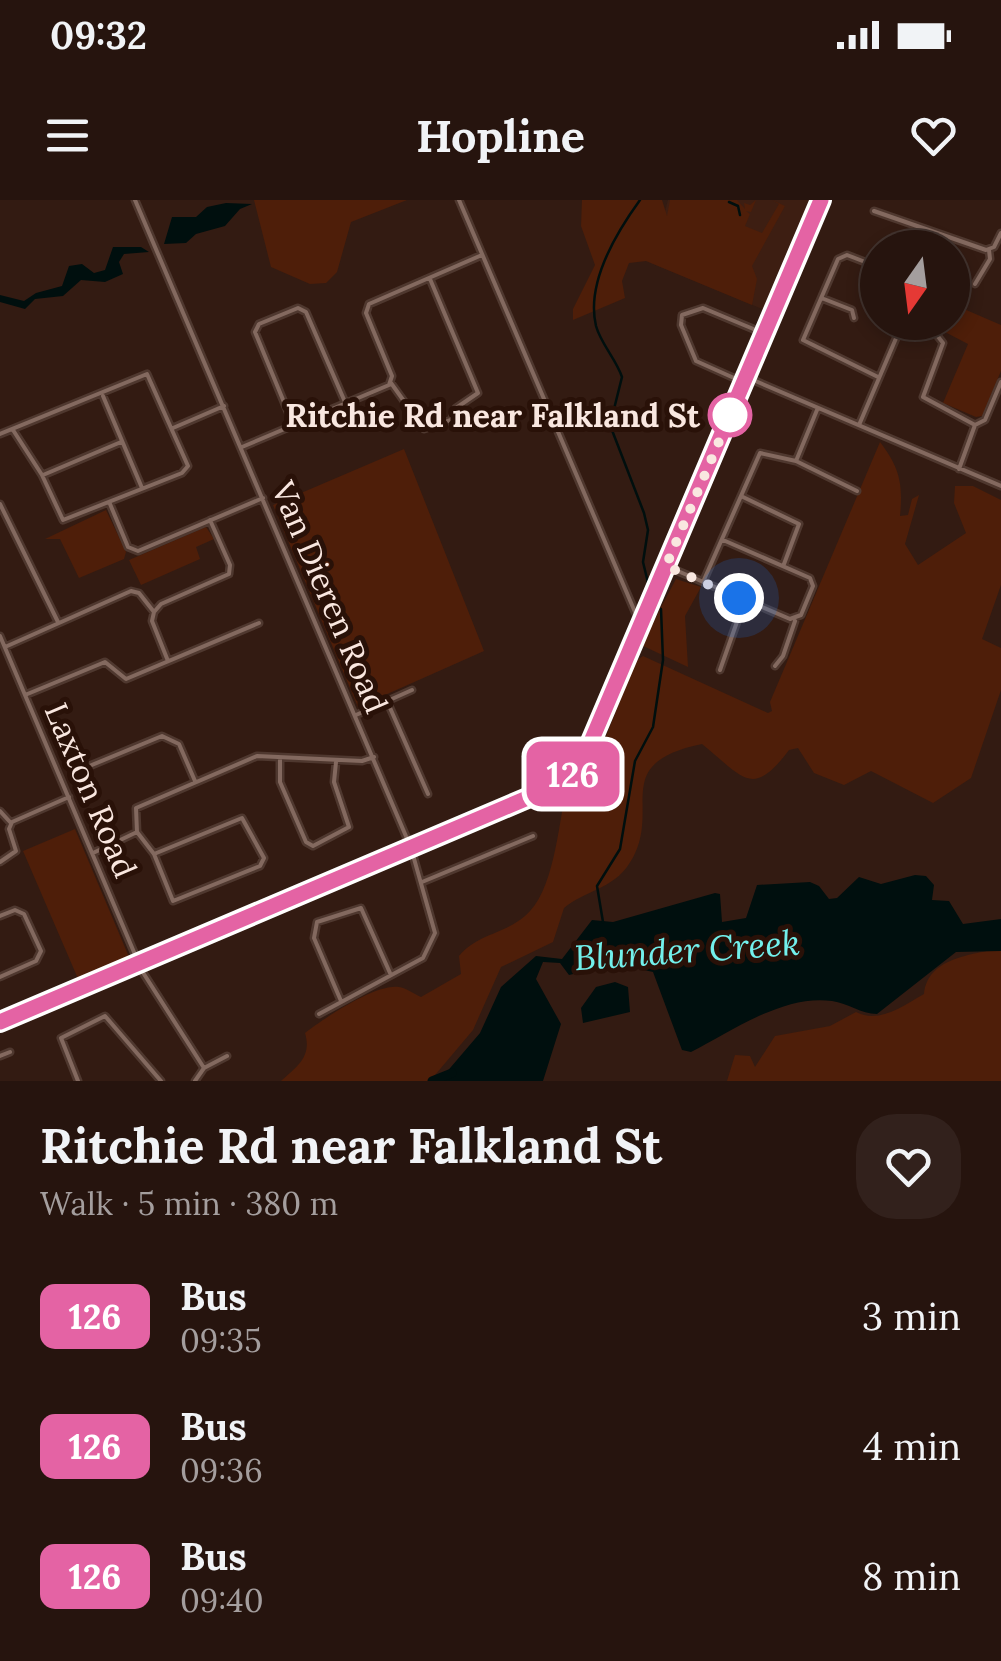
<!DOCTYPE html>
<meta charset="utf-8">
<style>
:root{--surface:#26140e;--page:#32211c;--text:#f1f3f6;--muted:#a49e9e;--line:#42332e}
body{margin:0;font-family:Lora,serif;background:var(--page);color:var(--text);height:100vh;display:flex;flex-direction:column;font-size:38px;white-space:nowrap}
*{box-sizing:border-box;margin:0}
p{font-size:32px;color:var(--muted)}
.icon{flex:none;width:55px;height:55px;fill:none;stroke:currentColor;stroke-width:2;stroke-linecap:round;stroke-linejoin:round}
.map{position:relative;height:881px;overflow:hidden}
.side{display:flex;flex-direction:column;background:var(--surface);flex:1}
.side>*{flex:none}
.badge{padding:0 20px;border-radius:15px;font-size:35px;line-height:65px}
.needle{width:65px;rotate:194deg}
.tools{position:absolute;left:860px;top:30px;display:grid;gap:20px}
.tools a{display:grid;place-items:center;width:110px;height:110px;border-radius:50%;background:var(--surface);box-shadow:0 5px 15px #0003,0 0 0 2px var(--line);font-size:50px}
.you{position:absolute;width:50px;height:50px;margin:-25px;border:8px solid #fff;border-radius:50%;background:#1a73e8;box-shadow:0 0 0 15px #1a73e833}
.map>.badge{position:absolute;translate:-50% -50%;box-shadow:0 0 0 5px #fff}
.round{display:grid;place-items:center;flex:none;width:105px;height:105px;border-radius:40px;background:var(--page)}
.summary{display:flex;align-items:center;justify-content:space-between;height:170px;padding:0 40px}
h1{font-size:48px;font-weight:800;line-height:75px}
ul{padding:0;list-style:none}
li{display:flex;align-items:center;gap:30px;height:130px;padding:0 40px}
li div{flex:1}
li b{display:block;font-size:38px}
li em{font-style:normal}
li .badge{min-width:110px;font-weight:700;text-align:center}
.status{display:flex;justify-content:space-between;align-items:center;height:70px;padding:0 50px;background:var(--surface);direction:ltr}
.status svg{height:28px;fill:currentColor}
header{display:flex;justify-content:space-between;align-items:center;height:130px;padding:0 40px;background:var(--surface);font-size:45px;font-weight:800}
.map>svg:first-child{display:block}
</style>
<div class="status"><b>09:32</b><svg viewBox="0 0 49 12"><path d="M0 12V9h3v3zM5 12V6h3v6zM10 12V3h3v9zM15 12V0h3v12zM26 1h20v11H26zM47 4h2v5h-2z"/></svg></div>
<header><svg class="icon" aria-label="menu" viewBox="0 0 24 24"><path d="M4 6h16M4 12h16M4 18h16"/></svg>Hopline<svg class="icon" aria-label="heart" viewBox="0 0 24 24"><path d="M12 20l-8-8c-3-5 5-10 8-4 3-6 11-1 8 4z"/></svg></header>
<div class="map">
<svg width="1001" height="881" viewBox="0 0 1001 881">
<rect width="100%" height="100%" fill="#331b12"/>
<!-- built -->
<path fill="#3d1e12" d="M668,0H814L767,111L651,63Z"/>
<!-- green -->
<path fill="#4e1e09" d="M254,0H407L351,22L337,72L326,83L310,84L271,67Z
M582,0H662L667,16L670,0H737L745,9L744,3L750,5L756,0L751,12L746,11L750,14L745,26L762,33L779,4L772,0L785,6L752,66L757,79L752,105L646,61L629,63L622,81L625,98L573,120V109L595,65L581,26Z
M957,106L1001,125V171L982,216L976,217L943,203L968,144L945,132Z
M880,242C900,268 903,284 900,316L908,315L912,299L919,295L905,344L918,365L966,333L954,303L955,286H973L1001,300V385L982,439L1001,448V490L971,578L933,603L871,571L844,585L814,573L798,548L789,550C752,599 744,578 702,544C606,564 665,610 629,664C613,689 584,691 564,708L553,742L501,767L473,830L430,881H281C298,866 312,856 305,833C323,819 376,783 399,787C406,788 414,794 421,797L461,774L459,756C477,734 504,734 525,716C554,692 558,627 566,591L589,579L636,461L643,456L768,513L772,511L770,502Z
M404,249L484,451L358,507L273,305Z
M106,310L126,352L124,359L79,378L60,339H45Z
M206,327L214,339L196,347L200,359L141,385L129,360Z
M676,379L701,387L685,416L688,467L641,445Z
M75,629L129,757L79,781L23,651Z
M1001,748V881H727L735,855L750,856L755,867L775,836L830,826L856,812C879,824 903,806 924,794C928,757 972,755 1001,748Z"/>
<!-- water -->
<path fill="#000f0e" d="M226,3L252,4L240,9L225,26L196,34L186,43L164,44L172,17H196L207,7Z
M113,47H141L149,52L124,54L119,62L123,74L105,82L81,80L63,96L35,99L25,109L0,102V95L24,101L36,93L62,86L69,66L82,64L94,73L105,70Z
M915,675L926,676L934,685L932,700L949,701L963,724L1001,719V751L956,752L877,814C861,814 848,803 832,801C784,794 732,831 691,852L682,850L653,772L617,764L569,775L560,763L543,762L536,779L561,824L543,881H439L480,833L501,787L536,756L562,759L592,720L613,722L715,693L720,694L722,722L746,718L757,685L810,682L819,686L829,699L837,698L859,677L881,684Z
M615,782L628,787L630,812L583,823L581,808L596,787Z"/>
<g fill="none" stroke-linecap="round" stroke-linejoin="round">
<!-- stream -->
<path stroke="#000f0e" stroke-width="2.5" d="M640,0C616,33 586,84 596,126C601,144 616,159 622,177L610,225L644,313L648,330L643,362L650,391
M729,2L738,6L740,15
M603,722L597,686L620,649L635,561L653,527L663,460L661,409"/>
<!-- river -->
<path stroke="#000f0e" stroke-width="9" d="M432,881L452,873"/>
<!-- minor casing -->
<g stroke="#4f382f" stroke-width="9">
<path id="minor" d="M135,0L411,648L435,733L423,758L319,814
M459,0L635,412L643,420
M874,11L986,50L994,47L1001,33
M935,48L939,35
M878,67L847,55L838,59L803,140L878,177
M975,84L990,59L989,50
M824,99L852,110L854,118
M908,122L936,134L943,143L923,197L975,225
M746,177L1001,286
M734,178L696,161L681,125L682,115L703,108L763,133
M391,183L424,229L451,220L456,208L478,193L430,79
M103,196L142,288
M293,224L255,132L259,124L298,108L306,112L345,202
M859,225L903,122
M173,228L224,206
M0,234L147,174L188,266L182,273L63,320L42,275L13,230
M242,247L389,185L392,176L366,113L369,104L482,55
M796,261L817,210
M959,269L975,225L985,220L1001,182
M43,275L121,242
M743,297L799,324L784,364
M0,304L58,422
M110,304L128,347L138,351L263,298
M666,366L790,419L801,415L813,386L810,378L723,340
M703,382L760,253L796,261L857,291
M154,412L161,404L229,374L230,365L210,320
M0,436L142,771L204,868
M5,447L131,391L139,393L154,412L152,421L168,461
M775,466L783,456L795,421
M720,470L744,402
M25,495L105,462L126,479L259,423
M387,501L428,594
M356,515L412,490
M280,560V582L306,642L313,646L349,627L334,582L336,562
M87,567L162,536L179,544L195,581
M0,611L10,622
M137,632L154,654L173,701L260,666L264,658L242,618L154,654
M93,653L137,632L136,608L257,556L362,561L374,557
M0,662L16,651L9,629L12,622L69,597
M422,682L533,636
M0,716L15,710L24,714L41,751L36,761L0,777
M341,801L314,738L317,722L361,708L390,773
M0,856L10,852
M78,881L61,838L105,816L161,881
M195,881L204,868L227,856"/>
</g>
<!-- tertiary casing -->
<g stroke="#4f382f" stroke-width="10">
<path id="tertiary" d="M0,823L551,588L573,574L821,0"/>
</g>
<!-- minor -->
<use href="#minor" stroke="#83695f" stroke-width="4"/>
<!-- tertiary -->
<use href="#tertiary" stroke="#83695f" stroke-width="5"/>
</g>
<g fill="none" stroke-linecap="round" stroke-linejoin="round">
<!-- line casing -->
<g stroke="#fff" stroke-width="22">
<path id="line" d="M0,822L551,588L573,574L587,551L821,0"/>
</g>
<!-- line -->
<use href="#line" stroke="#e463a4" stroke-width="15"/>
<!-- walk -->
<path stroke="#f9e7e0" stroke-width="10" stroke-dasharray="0 18" d="M730,215L735,204L666,366L739,398"/>
</g>
<!-- markers -->
<circle fill="#fff" stroke="#e463a4" stroke-width="5" cx="730" cy="215" r="20"/>
<g text-anchor="middle" dominant-baseline="central" stroke-width="10" stroke-linejoin="round" paint-order="stroke">
<!-- stop labels -->
<g font-size="32" font-weight="bold" fill="#f9e7e0" stroke="#291108" text-anchor="end">
<text x="700" y="215">Ritchie Rd near Falkland St</text>
</g>
<!-- street labels -->
<g font-size="32" fill="#f9e7e0" stroke="#291108">
<text transform="translate(330 397) rotate(67)">Van Dieren Road</text>
<text transform="translate(91 590) rotate(67)">Laxton Road</text>
</g>
<!-- water labels -->
<g font-size="35" font-style="italic" fill="#72f0ec" stroke="#291108">
<text transform="translate(687 750) rotate(-4)">Blunder Creek</text>
</g>
</g>
</svg>
<div class="tools">
<a><svg class="needle" viewBox="-14 -14 28 28"><path d="M0-13l5 13h-10z" fill="#e53935"/><path d="M0 13l5-13h-10z" fill="#a49e9e"/></svg></a>
</div>
<div class="you" style="left:739px;top:398px"></div>
<b class="badge" style="left:573px;top:574px;background:#e463a4;color:#fff">126</b>
</div>
<section class="side">
<div class="summary"><div><h1>Ritchie Rd near Falkland St</h1><p>Walk · 5 min · 380 m</p></div><a class="round"><svg class="icon" aria-label="heart" viewBox="0 0 24 24"><path d="M12 20l-8-8c-3-5 5-10 8-4 3-6 11-1 8 4z"/></svg></a></div>
<ul>
<li><span class="badge" style="background:#e463a4;color:#fff">126</span><div><b>Bus</b><p>09:35</p></div><em>3 min</em></li>
<li><span class="badge" style="background:#e463a4;color:#fff">126</span><div><b>Bus</b><p>09:36</p></div><em>4 min</em></li>
<li><span class="badge" style="background:#e463a4;color:#fff">126</span><div><b>Bus</b><p>09:40</p></div><em>8 min</em></li>
</ul>
</section>
